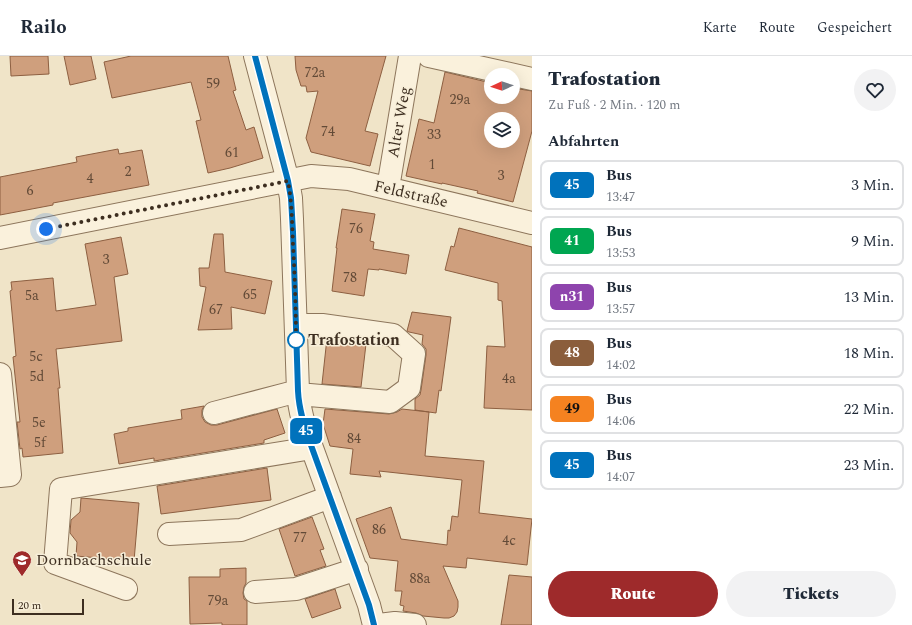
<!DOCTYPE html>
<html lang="de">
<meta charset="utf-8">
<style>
:root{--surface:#fff;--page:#f2f2f3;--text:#1f2937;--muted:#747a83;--line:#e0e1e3;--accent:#9e2a2b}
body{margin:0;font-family:Spectral,serif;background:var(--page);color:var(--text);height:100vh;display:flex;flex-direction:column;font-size:15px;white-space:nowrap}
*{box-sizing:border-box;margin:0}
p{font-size:13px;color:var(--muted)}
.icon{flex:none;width:22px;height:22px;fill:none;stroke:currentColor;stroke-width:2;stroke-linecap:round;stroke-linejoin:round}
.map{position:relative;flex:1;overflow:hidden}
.drawer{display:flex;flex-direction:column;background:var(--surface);width:380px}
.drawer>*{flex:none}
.badge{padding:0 8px;border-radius:6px;font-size:14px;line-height:26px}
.needle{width:26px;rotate:267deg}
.fabs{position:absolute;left:484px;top:12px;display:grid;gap:8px}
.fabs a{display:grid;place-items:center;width:36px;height:36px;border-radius:50%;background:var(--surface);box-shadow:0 4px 16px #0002;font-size:20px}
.scale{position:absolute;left:12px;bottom:10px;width:72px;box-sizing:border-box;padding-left:4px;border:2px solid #3d2e20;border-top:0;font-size:11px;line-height:14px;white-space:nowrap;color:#3d2e20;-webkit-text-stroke:3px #f7eed8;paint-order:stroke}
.you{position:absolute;width:20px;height:20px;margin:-10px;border:3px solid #fff;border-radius:50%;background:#1a73e8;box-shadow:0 0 0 6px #1a73e833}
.map>.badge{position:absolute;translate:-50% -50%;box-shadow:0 0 0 2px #fff}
h2{padding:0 16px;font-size:15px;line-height:36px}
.round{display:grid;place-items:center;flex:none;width:42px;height:42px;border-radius:21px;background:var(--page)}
.overview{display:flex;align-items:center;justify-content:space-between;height:68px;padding:0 16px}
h1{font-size:19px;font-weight:800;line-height:30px}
.cta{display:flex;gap:8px;margin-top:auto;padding:8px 16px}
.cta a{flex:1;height:46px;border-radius:24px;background:var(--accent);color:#fff;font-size:16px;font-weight:800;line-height:46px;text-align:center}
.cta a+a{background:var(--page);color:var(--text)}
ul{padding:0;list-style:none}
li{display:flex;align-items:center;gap:12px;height:50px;margin:0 8px 6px;padding:0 8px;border:2px solid var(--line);border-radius:8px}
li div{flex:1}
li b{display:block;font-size:15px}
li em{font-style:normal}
li .badge{min-width:44px;font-weight:700;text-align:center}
header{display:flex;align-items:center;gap:24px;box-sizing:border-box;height:56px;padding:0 20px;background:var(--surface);border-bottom:1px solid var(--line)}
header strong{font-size:19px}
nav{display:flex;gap:22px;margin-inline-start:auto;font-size:14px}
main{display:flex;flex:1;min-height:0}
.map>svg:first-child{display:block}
</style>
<header>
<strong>Railo</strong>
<nav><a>Karte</a><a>Route</a><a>Gespeichert</a></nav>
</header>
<main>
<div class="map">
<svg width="532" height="569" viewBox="0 0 532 569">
<rect width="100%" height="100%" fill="#f0e4c8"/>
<!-- building -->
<path fill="#cf9f7d" stroke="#8d5f41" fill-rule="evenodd" d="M10,0H48L49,18L11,20Z
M64,0H91L96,23L70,29Z
M131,0H228L236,34L233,35L246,74L254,71L263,102L230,112L208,117L196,65L201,64L191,26L112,42L104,6Z
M295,0H386L365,75L378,78L370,110L311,96L306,82L318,35L307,36L306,30H301L296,14Z
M445,16L491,27V41H513V32L532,35V75L513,146L477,137L478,135L442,127V128L406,120L419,63L434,67ZM491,63H513V85H491Z
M118,93L119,98L142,94L149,129L53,147V149L0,159V121L77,106L76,101Z
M342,153L375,158L370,185L374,186L373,193L409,199L406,218L379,213V214L368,213L364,240L332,235L337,192H336Z
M459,172L532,191V354L484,352L487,290L505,291L502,245L498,244V227L445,214L451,190L454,191Z
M214,178H223L225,216L272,225L265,258L231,251L232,273L198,274L206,231L200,230L199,212H209Z
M121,181L128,218L114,221L122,285L56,293L60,332H58L63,397L23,401L22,392L20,393L17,366H20L13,301L16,300L10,235L12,234L11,226L53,222L56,255L96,249L85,188Z
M412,256L451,261L441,335L439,334L436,357L415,354V343L420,339L421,334L426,299V293L422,288L423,279L409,276L407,275Z
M327,282L366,288L361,331L322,328Z
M204,350L202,354V361L205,366L211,369H217L277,353L285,377L264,384V387L154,405V402L119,408L114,378L128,375V372L182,363L181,354Z
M325,353L389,358L397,356L402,353L429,356L425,400L484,405L479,457L532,463L527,509L467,502L466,512L443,510L458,545V551L457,556L454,560L449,562H444L423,560L416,557L403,555L404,550L400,549L402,535H395L398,505L370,502L356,463L391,451L401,483L447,489L448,474L450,475L452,460L458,461L462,424L379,415L381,421L350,418L353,393L330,390L323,368Z
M267,412L271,444L161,458L157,430Z
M81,442L139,447L134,505L76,500L77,486L70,477L71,464L80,456Z
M312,461L324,493L320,494L326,510L295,520L279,473Z
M246,512V527L244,531L243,537L244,543L247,545V569H222V567L190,568L189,521H220V513Z
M509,519L532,521V569H501Z
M335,533L341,552L312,562L305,543Z"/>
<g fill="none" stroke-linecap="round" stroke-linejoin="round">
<!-- minor casing -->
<g stroke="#8d765c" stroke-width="24">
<path id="minor" d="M255,0L288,125L291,142L292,163L298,335C299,355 305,373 312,392L369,549L374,569
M429,0L532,23
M388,132L410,0
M0,182L311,120L349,123L532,167
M296,269H322L393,279L414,298L409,332L390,346L298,338
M0,318L10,419L0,420
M214,357L298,335
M169,478L241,474L330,441
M126,533L55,507L61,433L312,392
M255,536L296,533L357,513
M379,569L395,567L415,569"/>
</g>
<!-- minor -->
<use href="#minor" stroke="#faf1dc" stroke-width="22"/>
</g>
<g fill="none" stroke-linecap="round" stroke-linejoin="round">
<!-- line casing -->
<g stroke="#fff" stroke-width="9">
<path id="line" d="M255,0L288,125L291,142L293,176L298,335C299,355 305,373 312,392L369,549L374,569"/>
</g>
<!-- line -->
<use href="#line" stroke="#0072bc" stroke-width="6"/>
<!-- walk -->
<path stroke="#3d2e20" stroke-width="4" stroke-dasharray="0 7.2" d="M46,173L288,125C292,146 292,168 293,189C295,223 296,256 296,289V284"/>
</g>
<!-- icons -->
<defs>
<g id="school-pin" transform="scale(1)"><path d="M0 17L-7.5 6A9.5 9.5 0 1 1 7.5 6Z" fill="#9e2a2b" stroke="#f7eed8"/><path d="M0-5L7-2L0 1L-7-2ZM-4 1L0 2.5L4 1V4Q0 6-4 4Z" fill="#fff"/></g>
</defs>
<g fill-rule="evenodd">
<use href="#school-pin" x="22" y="504"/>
</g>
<!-- markers -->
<circle fill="#fff" stroke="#0072bc" stroke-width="2" cx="296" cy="284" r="8"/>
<g text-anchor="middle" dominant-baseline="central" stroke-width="3" stroke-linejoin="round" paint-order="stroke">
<!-- number labels -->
<g font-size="14" fill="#624a37">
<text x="315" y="16">72a</text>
<text x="213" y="27">59</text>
<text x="460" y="43">29a</text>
<text x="328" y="75">74</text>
<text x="434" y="78">33</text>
<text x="232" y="96">61</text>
<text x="432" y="108">1</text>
<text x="128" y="115">2</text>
<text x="501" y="119">3</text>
<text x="90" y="122">4</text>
<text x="30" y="134">6</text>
<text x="356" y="172">76</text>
<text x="106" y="203">3</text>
<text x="350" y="221">78</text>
<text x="250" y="238">65</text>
<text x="32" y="239">5a</text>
<text x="216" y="253">67</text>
<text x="36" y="300">5c</text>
<text x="37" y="320">5d</text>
<text x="509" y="322">4a</text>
<text x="39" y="366">5e</text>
<text x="354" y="382">84</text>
<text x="40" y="386">5f</text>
<text x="379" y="473">86</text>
<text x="300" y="481">77</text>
<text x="509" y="484">4c</text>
<text x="420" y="522">88a</text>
<text x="218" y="544">79a</text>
</g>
<!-- street labels -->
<g font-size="16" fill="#3d2e20" stroke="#f7eed8">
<text transform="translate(399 66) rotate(-80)">Alter Weg</text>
<text transform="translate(411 138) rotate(13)">Feldstraße</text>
</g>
<!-- stop labels -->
<g font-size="16" font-weight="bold" fill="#3d2e20" stroke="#f7eed8" text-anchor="start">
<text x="308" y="284">Trafostation</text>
</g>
<!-- poi labels -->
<g font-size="16" fill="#3d2e20" stroke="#f7eed8" text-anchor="start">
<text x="36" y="504">Dornbachschule</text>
</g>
</g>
</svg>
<div class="fabs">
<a><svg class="needle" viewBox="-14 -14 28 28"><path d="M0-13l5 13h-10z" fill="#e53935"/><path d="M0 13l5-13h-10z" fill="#747a83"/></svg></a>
<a><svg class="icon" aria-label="layers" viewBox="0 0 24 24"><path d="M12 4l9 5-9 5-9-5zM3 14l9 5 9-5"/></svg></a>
</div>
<div class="scale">20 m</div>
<div class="you" style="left:46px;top:173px"></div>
<b class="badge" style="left:306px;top:375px;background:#0072bc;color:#fff">45</b>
</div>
<section class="drawer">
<div class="overview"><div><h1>Trafostation</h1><p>Zu Fuß · 2 Min. · 120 m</p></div><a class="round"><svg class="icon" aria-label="heart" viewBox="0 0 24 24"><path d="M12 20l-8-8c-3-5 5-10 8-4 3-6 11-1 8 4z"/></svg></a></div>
<h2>Abfahrten</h2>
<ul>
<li><span class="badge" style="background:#0072bc;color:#fff">45</span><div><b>Bus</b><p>13:47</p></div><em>3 Min.</em></li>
<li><span class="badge" style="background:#00a651;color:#fff">41</span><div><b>Bus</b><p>13:53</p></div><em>9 Min.</em></li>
<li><span class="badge" style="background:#8e44ad;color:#fff">n31</span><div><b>Bus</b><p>13:57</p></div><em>13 Min.</em></li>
<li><span class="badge" style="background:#8b5e3c;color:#fff">48</span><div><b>Bus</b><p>14:02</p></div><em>18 Min.</em></li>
<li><span class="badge" style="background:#f58220;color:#111">49</span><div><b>Bus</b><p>14:06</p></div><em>22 Min.</em></li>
<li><span class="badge" style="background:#0072bc;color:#fff">45</span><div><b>Bus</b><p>14:07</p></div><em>23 Min.</em></li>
</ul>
<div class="cta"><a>Route</a><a>Tickets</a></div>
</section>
</main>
